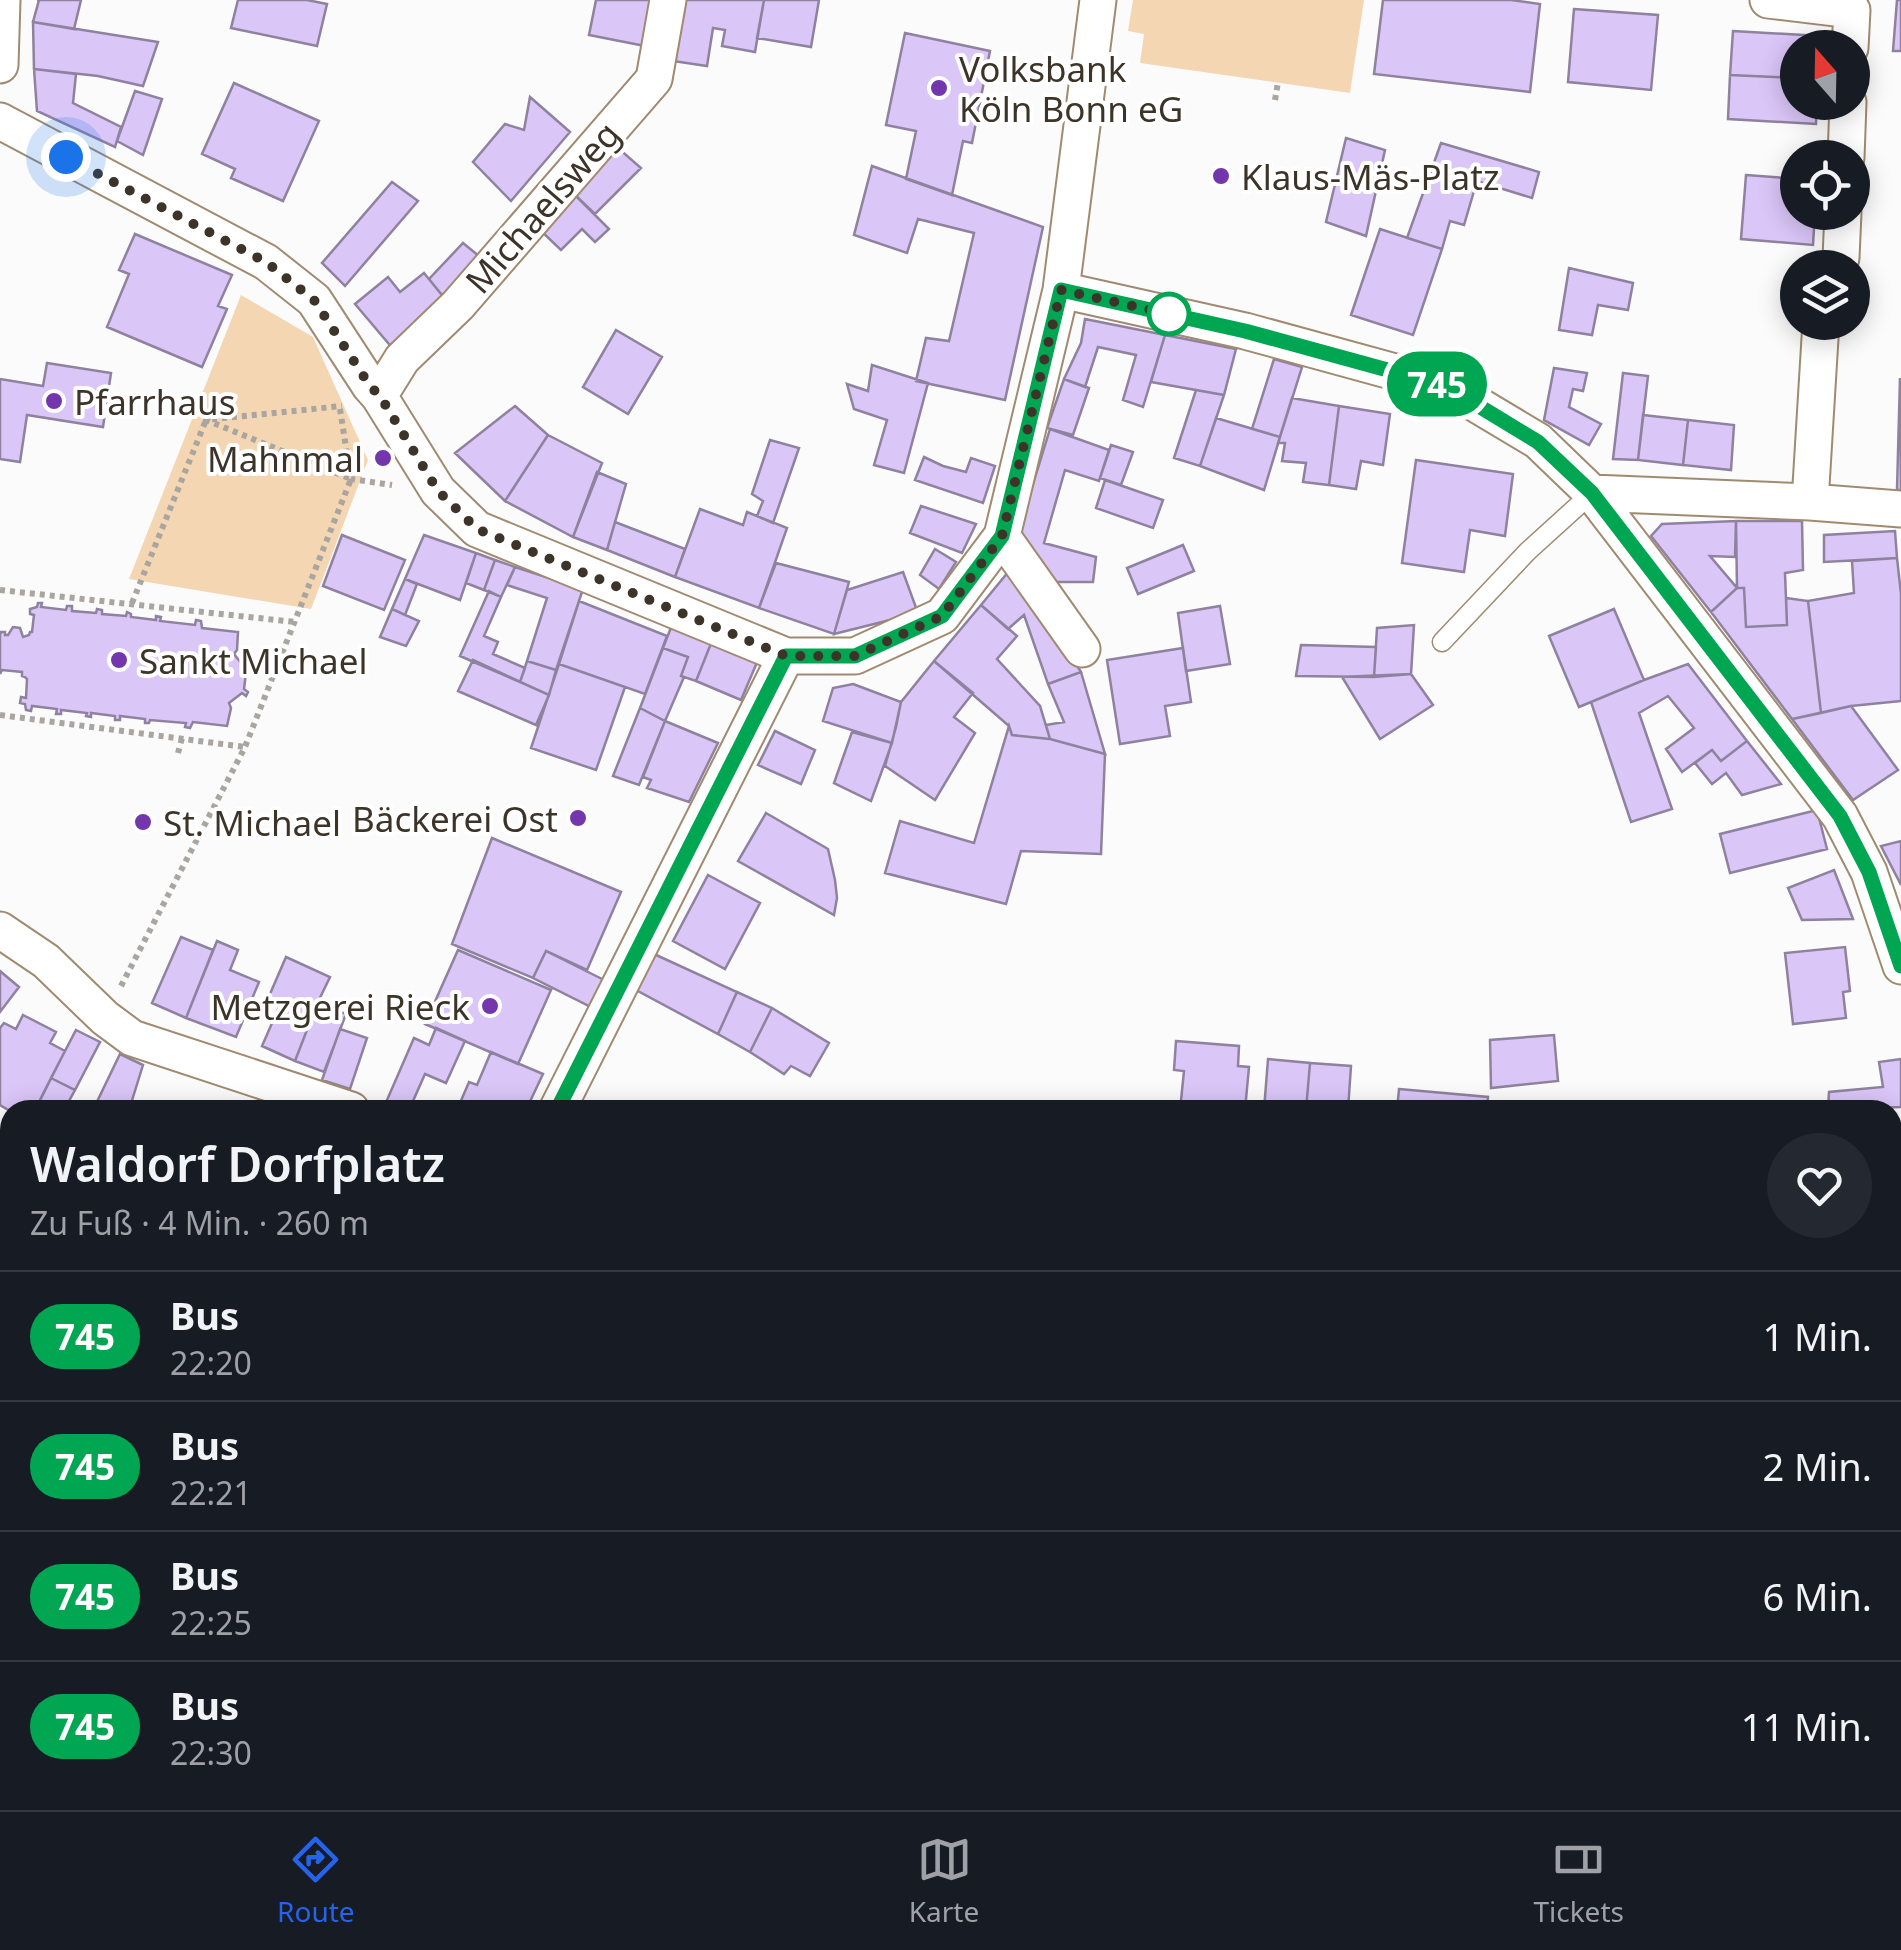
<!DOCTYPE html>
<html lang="de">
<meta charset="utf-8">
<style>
:root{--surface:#171b24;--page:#242831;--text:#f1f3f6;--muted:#9ea1a6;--line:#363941;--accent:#2563eb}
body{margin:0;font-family:"Noto Sans",sans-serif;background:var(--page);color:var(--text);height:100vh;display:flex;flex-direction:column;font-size:38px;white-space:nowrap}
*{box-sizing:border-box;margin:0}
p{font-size:32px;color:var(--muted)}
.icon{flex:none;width:55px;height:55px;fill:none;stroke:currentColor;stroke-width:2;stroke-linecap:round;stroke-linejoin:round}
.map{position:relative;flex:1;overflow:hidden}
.side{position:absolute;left:0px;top:1100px;width:1902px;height:710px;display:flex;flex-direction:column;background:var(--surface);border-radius:30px 30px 0 0;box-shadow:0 5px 25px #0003}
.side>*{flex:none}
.badge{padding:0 20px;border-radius:32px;font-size:35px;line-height:65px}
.needle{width:65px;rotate:340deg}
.controls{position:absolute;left:1780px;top:30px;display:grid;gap:20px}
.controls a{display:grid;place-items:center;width:90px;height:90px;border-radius:50%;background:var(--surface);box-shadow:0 5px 25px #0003;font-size:50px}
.you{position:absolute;width:50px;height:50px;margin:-25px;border:8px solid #fff;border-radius:50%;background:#1a73e8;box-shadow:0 0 0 15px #1a73e833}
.map>.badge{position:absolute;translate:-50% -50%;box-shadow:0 0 0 5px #fff}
.round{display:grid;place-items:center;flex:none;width:105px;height:105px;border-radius:52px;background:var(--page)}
.summary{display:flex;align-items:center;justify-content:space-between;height:170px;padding:0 30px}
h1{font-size:48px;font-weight:600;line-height:75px}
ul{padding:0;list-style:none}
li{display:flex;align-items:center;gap:30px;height:130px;padding:0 30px;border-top:2px solid var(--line)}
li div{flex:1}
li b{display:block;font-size:38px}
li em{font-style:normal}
li .badge{min-width:110px;font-weight:700;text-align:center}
.tab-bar{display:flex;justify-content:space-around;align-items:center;height:140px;border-top:2px solid var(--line);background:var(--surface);font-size:28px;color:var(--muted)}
.tab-bar a{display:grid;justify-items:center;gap:5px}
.tab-bar .on{color:var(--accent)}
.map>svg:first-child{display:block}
</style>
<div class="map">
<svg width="1901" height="1810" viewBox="0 0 1901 1810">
<rect width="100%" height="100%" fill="#fbfbfb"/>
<!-- green -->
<path fill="#f4d6b3" d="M1133,0H1364L1350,93L1140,63L1144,34L1128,31Z
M241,295L313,337L368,460L311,609L129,579Z
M0,1195L10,1199V1605L0,1635Z
M642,1800H821L816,1810H638Z"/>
<!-- building -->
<path fill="#dbc6f8" stroke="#8e829f" stroke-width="2.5" d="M37,0H81L74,29L33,22L39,0Z
M238,0H307L327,4L317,46L231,28Z
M596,0H656L645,46L589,35Z
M683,0H764L755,52L722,46L725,30L713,28L707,66L673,61Z
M764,0H819L811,47L757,38Z
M1383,0H1511L1540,4L1530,92L1374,74Z
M1897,0H1901V51H1893Z
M1574,9L1658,15L1651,90L1568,82Z
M33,22L158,42L143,86L98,76L34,69Z
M1733,31L1821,36L1820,48H1798V78L1730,75Z
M905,33L990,51L972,143L963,141L952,195L906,179L916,131L886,125Z
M34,69L76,74L73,103L121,127L115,147L37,111Z
M1730,75L1798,78V102H1817L1816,124L1728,119Z
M234,83L319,121L283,201L231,178L235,169L202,154Z
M135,91L162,99L143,155L117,141Z
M530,97L570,132L511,201L473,162L505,124L524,130Z
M1346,138L1385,150L1366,236L1326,222Z
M1441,143L1539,172L1532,198L1477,181L1464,225L1450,221L1442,249L1407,238Z
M618,148L641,168L595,214L574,194Z
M872,166L1043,227L1005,400L916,381L926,338L949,341L974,233L918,219L907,253L854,235Z
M1746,175L1798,179V212H1815L1813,245L1741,239Z
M392,182L418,201L345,286L322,263Z
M574,194L609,229L595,242L582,229L561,250L540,230Z
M1380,229L1442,249L1413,335L1351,315Z
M135,234L232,275L218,306L227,309L202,367L107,327L129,274L119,270Z
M463,243L485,261L450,305L429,279Z
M1569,268L1633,283L1628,310L1598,305L1592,335L1559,330Z
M424,273L450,305L394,350L355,304L388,277L400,292Z
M1085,319L1165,335L1143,407L1123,400L1136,355L1098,347L1085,387L1064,379L1081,343Z
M616,330L662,357L628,414L583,387Z
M1165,335L1236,349L1224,395L1151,382Z
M1274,359L1302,367L1280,437L1252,429Z
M47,363L111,373L103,427L27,415L20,462L0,459V379L43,386Z
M872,365L928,383L904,473L874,465L887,420L854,409L847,384L868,391Z
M1554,368L1587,373L1583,391L1573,389L1569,407L1601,424L1589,445L1544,420Z
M1623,373L1648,376L1638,460L1613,459Z
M1900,378L1901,490H1897Z
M1064,379L1089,388L1073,435L1047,428Z
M1196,390L1224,395L1200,466L1174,458Z
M1292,398L1339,406L1329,485L1303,482L1306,463L1282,461L1285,443H1278Z
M515,406L548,435L505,501L455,453Z
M1339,406L1390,414L1383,465L1361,461L1356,489L1329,485Z
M1643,415L1688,420L1683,465L1638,460Z
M1216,418L1280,437L1264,490L1200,466Z
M1688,420L1734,425L1731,470L1683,465Z
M1050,429L1109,450L1099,481L1065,470L1044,543L1096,557L1093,582H1049L1017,536Z
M548,435L602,463L573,537L505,501Z
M770,440L799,448L773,523L757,516L763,501L752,494Z
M1111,445L1133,452L1121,485L1100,478Z
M924,457L943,466L966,472L971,458L995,466L983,503L915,480Z
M1416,460L1513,474L1505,536L1470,530L1464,572L1402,563Z
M597,472L626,484L607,550L573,537Z
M1105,480L1163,500L1153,528L1096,508Z
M921,506L976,524L962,553L910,533Z
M700,509L743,525L747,512L787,528L759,608L675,577Z
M1736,521L1735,557L1710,556L1737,588L1711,612L1651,536L1662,524Z
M1736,521H1802L1803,570L1785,573L1787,625L1746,627L1744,588H1737Z
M615,522L685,549L675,577L607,550Z
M1895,531L1897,558L1824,562V535Z
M342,535L405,560L384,610L323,586Z
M424,535L476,553L460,600L405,579Z
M1183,545L1194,571L1138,594L1127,568Z
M935,549L956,562L939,589L920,575Z
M476,553L495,560L484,590L466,583Z
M1897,558L1901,594V701L1851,706L1821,713L1808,601L1854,593L1852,561Z
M495,560L515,567L501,597L484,590Z
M776,563L849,582L834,634L759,608Z
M1014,565L1081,672L1048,684L1024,615L1008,629L981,605Z
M515,567L583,589L556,670L527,661L547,598L507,585Z
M903,572L918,613L834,634L847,590Z
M405,579L417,584L405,615L392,609Z
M1737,588H1744L1746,627L1787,625L1786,598L1808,601L1821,713L1792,719L1711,612Z
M489,591L501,597L484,636L498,642L493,654L525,668L520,682L460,656Z
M579,601L667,636L645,694L559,664Z
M38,603H42L41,607L66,610L67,606H72V611L96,613L97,609L102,610V614L126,616L127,612L131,614V617L156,620V616L161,617L160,621L195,625L196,620L201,621L202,628L238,632L237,650L234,654L245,668L249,666L251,671L246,673L244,689L248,692L246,696L242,693L229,703L231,708L227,726L193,722L190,728L185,727L186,723L150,720L149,723H145V719L120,716V720H115V716L91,713V717L86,716L87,713L61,710V714H56L57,709L32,706L31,711L26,710L25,704L20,703L21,697L26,698L27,679L25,677L22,676V672L2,670L0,674V635L1,632H5V635H8L13,627L20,628L23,637L29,635L30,632H32L34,615L30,614V609L37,607Z
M981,605L1017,636L997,659L1040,706L1050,739L1012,735L1009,726L934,661Z
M1220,606L1230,664L1186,671L1178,613Z
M392,609L419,621L406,646L380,637Z
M1614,609L1644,680L1579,707L1549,636Z
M672,625L712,641L696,681L681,676L688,657L663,648Z
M1414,625L1411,674L1374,677L1377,628Z
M712,641L758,660L741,700L696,681Z
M1301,645L1376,647L1374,677L1296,676Z
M663,648L688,657L681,676L684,677L665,721L640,708Z
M1183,648L1191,702L1165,706L1170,736L1120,744L1107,660Z
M473,660L549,695L536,725L458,691Z
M527,661L556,670L549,695L520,682Z
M934,661L973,693L954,717L975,733L935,800L885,766L896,727L901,702Z
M559,664L625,687L596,770L531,748Z
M1688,664L1747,741L1721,761L1712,750L1682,772L1666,749L1694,728L1668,696L1639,713L1672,809L1631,822L1591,702L1644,680Z
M1081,672L1105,754L1050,739L1046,725L1064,722L1048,684Z
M1411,674L1433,705L1380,739L1342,677Z
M853,684L901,702L892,743L823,721L833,688Z
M1851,706L1898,770L1853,800L1792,719Z
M640,708L665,721L639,785L613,776Z
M665,721L718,743L689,802L647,788L651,780L643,777Z
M1009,726L1012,735L1050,739L1105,754L1101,854L1021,851L1006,904L885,873L900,821L974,843Z
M775,731L815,750L801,784L758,765Z
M852,732L892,743L871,801L834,783Z
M1747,741L1781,784L1742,795L1726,773L1712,784L1695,763L1712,750L1721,761Z
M1817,810L1827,849L1730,873L1720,834Z
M766,813L828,849L835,880L837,898L834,915L738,861Z
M492,838L621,892L587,970L546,951L533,978L452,944Z
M1901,841V885L1881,846Z
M1834,870L1853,919L1802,920L1788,888Z
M708,875L760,903L725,969L673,941Z
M181,937L213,950L186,1018L152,1003Z
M217,941L238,950L230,970L259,982L236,1037L186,1018Z
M1845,947L1850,991L1843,992L1846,1018L1793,1024L1785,953Z
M458,950L551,990L518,1064L425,1024Z
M546,951L604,980L591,1007L533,978Z
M654,954L737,992L718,1034L636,990Z
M286,957L330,977L317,1004L295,1061L262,1046L279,1007L267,1001Z
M0,971L19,987L0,1012Z
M737,992L772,1008L750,1052L718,1034Z
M317,1004L346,1014L324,1072L295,1061Z
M772,1008L829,1043L810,1076L791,1066L784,1074L750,1052Z
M23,1015L56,1032L50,1043L65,1051L35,1110L10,1111L0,1105V1028L4,1023L16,1029Z
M436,1028L465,1041L446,1083L425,1074L409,1110L387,1100L414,1038L429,1045Z
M340,1029L367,1038L350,1089L322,1080Z
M76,1030L100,1042L75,1090L51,1078Z
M1554,1035L1558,1081L1491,1088L1490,1040Z
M1176,1041L1239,1046L1238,1066L1249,1067L1245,1110H1180L1184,1071L1174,1070Z
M491,1052L543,1074L526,1110H457L469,1082L477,1085Z
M120,1054L143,1065L129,1110H93Z
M1268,1059L1310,1063L1306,1110H1264Z
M1901,1059V1107L1828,1110L1829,1092L1883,1087L1879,1062Z
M1310,1063L1351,1066L1348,1110H1306Z
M51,1078L75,1090L64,1110H35Z
M1399,1089L1488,1097L1487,1110H1397Z
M1901,1130V1168L1892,1169V1131Z
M1892,1196L1900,1197L1899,1248H1892Z
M1901,1547V1602H1892V1548Z
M1892,1713H1901V1784L1892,1783Z
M218,1800H297L293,1810H215Z
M1029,1800H1122L1120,1810H1060L1028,1803Z"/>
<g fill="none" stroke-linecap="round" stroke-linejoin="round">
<!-- service casing -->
<g stroke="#a08a70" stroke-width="21">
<path id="service" d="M1442,642L1528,551L1592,493
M834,1810L839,1800"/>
</g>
<!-- minor casing -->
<g stroke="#a08a70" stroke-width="39">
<path id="minor" d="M1768,0L1852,10L1850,48
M0,65L2,0
M0,121L266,262L314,300L370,386L379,396L438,491L477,529L786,656
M1846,158L1848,102
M1837,268L1841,258L1843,212
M1061,290L1245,331L1446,386L1538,441L1592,493L1840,816L1869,872L1901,966
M379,396L402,359L458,305L654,79L668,0
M1592,493L1810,502L1901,509
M1810,502L1821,322
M1002,536L1082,649
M0,930L46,961L105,1018L132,1038L351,1110
M557,1110L786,656H855L942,616L1002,536L1061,290L1098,0
M1892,1182L1901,1181
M1892,1641L1901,1640
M1176,1800L1178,1810
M379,1810L385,1800"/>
</g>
<!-- path -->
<path stroke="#a9a5a0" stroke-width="6" stroke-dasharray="5 5" stroke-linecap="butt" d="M1275,100L1278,82
M340,409L351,479L392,485
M0,590L295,622
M132,603L206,420
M0,715L245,747
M178,753L182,738
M121,986L245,747L351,479L206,420L342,406
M0,1218L10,1222
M0,1334L10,1309"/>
<!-- service -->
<use href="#service" stroke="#fff" stroke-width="18"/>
<!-- minor -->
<use href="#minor" stroke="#fff" stroke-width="35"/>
</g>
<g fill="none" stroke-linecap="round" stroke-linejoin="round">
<!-- line casing -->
<g stroke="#fff" stroke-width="22">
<path id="line" d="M557,1110L786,656H855L942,616L1002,536L1061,290L1245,331L1446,386L1538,442L1592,493L1840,816L1869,872L1901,966"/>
</g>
<!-- line -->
<use href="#line" stroke="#00a651" stroke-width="15"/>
<!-- walk -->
<path stroke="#3d3429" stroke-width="10" stroke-dasharray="0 18" d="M66,157L266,262L314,300L370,386L380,396L438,491L477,529L786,656H855L942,616L1002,536L1061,290L1169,314"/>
</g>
<!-- markers -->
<g fill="#7336ac" stroke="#fff" stroke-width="4">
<circle cx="939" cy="88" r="10"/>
<circle cx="1221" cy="176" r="10"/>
<circle cx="54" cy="401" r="10"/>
<circle cx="383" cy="458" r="10"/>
<circle cx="119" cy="660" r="10"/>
<circle cx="578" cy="818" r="10"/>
<circle cx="143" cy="822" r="10"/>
<circle cx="490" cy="1006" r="10"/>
</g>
<circle fill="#fff" stroke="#00a651" stroke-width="5" cx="1169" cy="314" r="20"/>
<g text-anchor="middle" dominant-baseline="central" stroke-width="8" stroke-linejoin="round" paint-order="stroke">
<!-- poi labels -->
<g font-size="35" fill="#3d3429" stroke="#fff" text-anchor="start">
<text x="959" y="68">Volksbank<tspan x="959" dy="40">Köln Bonn eG</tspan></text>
<text x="1241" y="176">Klaus-Mäs-Platz</text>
<text x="74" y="401">Pfarrhaus</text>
<text x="363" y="458" text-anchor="end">Mahnmal</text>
<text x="139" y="660">Sankt Michael</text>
<text x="558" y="818" text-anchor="end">Bäckerei Ost</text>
<text x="163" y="822">St. Michael</text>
<text x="470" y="1006" text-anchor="end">Metzgerei Rieck</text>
</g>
<!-- street labels -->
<g font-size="35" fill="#3d3429" stroke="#fff">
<text transform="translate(542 207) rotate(-49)">Michaelsweg</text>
</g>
</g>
</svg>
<div class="controls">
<a><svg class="needle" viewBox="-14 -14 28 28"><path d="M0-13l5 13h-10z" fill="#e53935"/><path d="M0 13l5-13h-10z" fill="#9ea1a6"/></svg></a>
<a><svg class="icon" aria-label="locate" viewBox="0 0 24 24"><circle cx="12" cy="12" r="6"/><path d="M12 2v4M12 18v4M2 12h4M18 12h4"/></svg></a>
<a><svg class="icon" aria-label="layers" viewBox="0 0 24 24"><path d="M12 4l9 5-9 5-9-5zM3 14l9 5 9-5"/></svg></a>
</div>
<div class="you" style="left:66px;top:157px"></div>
<b class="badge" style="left:1437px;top:384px;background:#00a651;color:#fff">745</b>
<section class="side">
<div class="summary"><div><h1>Waldorf Dorfplatz</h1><p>Zu Fuß · 4 Min. · 260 m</p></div><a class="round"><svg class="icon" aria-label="heart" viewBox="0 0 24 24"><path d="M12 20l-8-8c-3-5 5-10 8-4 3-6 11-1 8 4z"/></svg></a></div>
<ul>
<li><span class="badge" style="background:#00a651;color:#fff">745</span><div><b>Bus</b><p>22:20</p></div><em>1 Min.</em></li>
<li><span class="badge" style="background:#00a651;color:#fff">745</span><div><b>Bus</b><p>22:21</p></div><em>2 Min.</em></li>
<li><span class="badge" style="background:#00a651;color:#fff">745</span><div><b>Bus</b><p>22:25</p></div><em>6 Min.</em></li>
<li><span class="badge" style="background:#00a651;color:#fff">745</span><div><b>Bus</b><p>22:30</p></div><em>11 Min.</em></li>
</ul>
</section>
</div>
<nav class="tab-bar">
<a class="on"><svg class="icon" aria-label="directions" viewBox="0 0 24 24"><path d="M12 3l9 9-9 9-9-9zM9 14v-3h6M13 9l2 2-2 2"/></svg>Route</a>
<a><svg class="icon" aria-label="map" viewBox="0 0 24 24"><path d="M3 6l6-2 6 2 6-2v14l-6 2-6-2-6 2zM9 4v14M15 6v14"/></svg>Karte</a>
<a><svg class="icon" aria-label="tickets" viewBox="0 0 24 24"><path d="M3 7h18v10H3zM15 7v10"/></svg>Tickets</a>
</nav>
